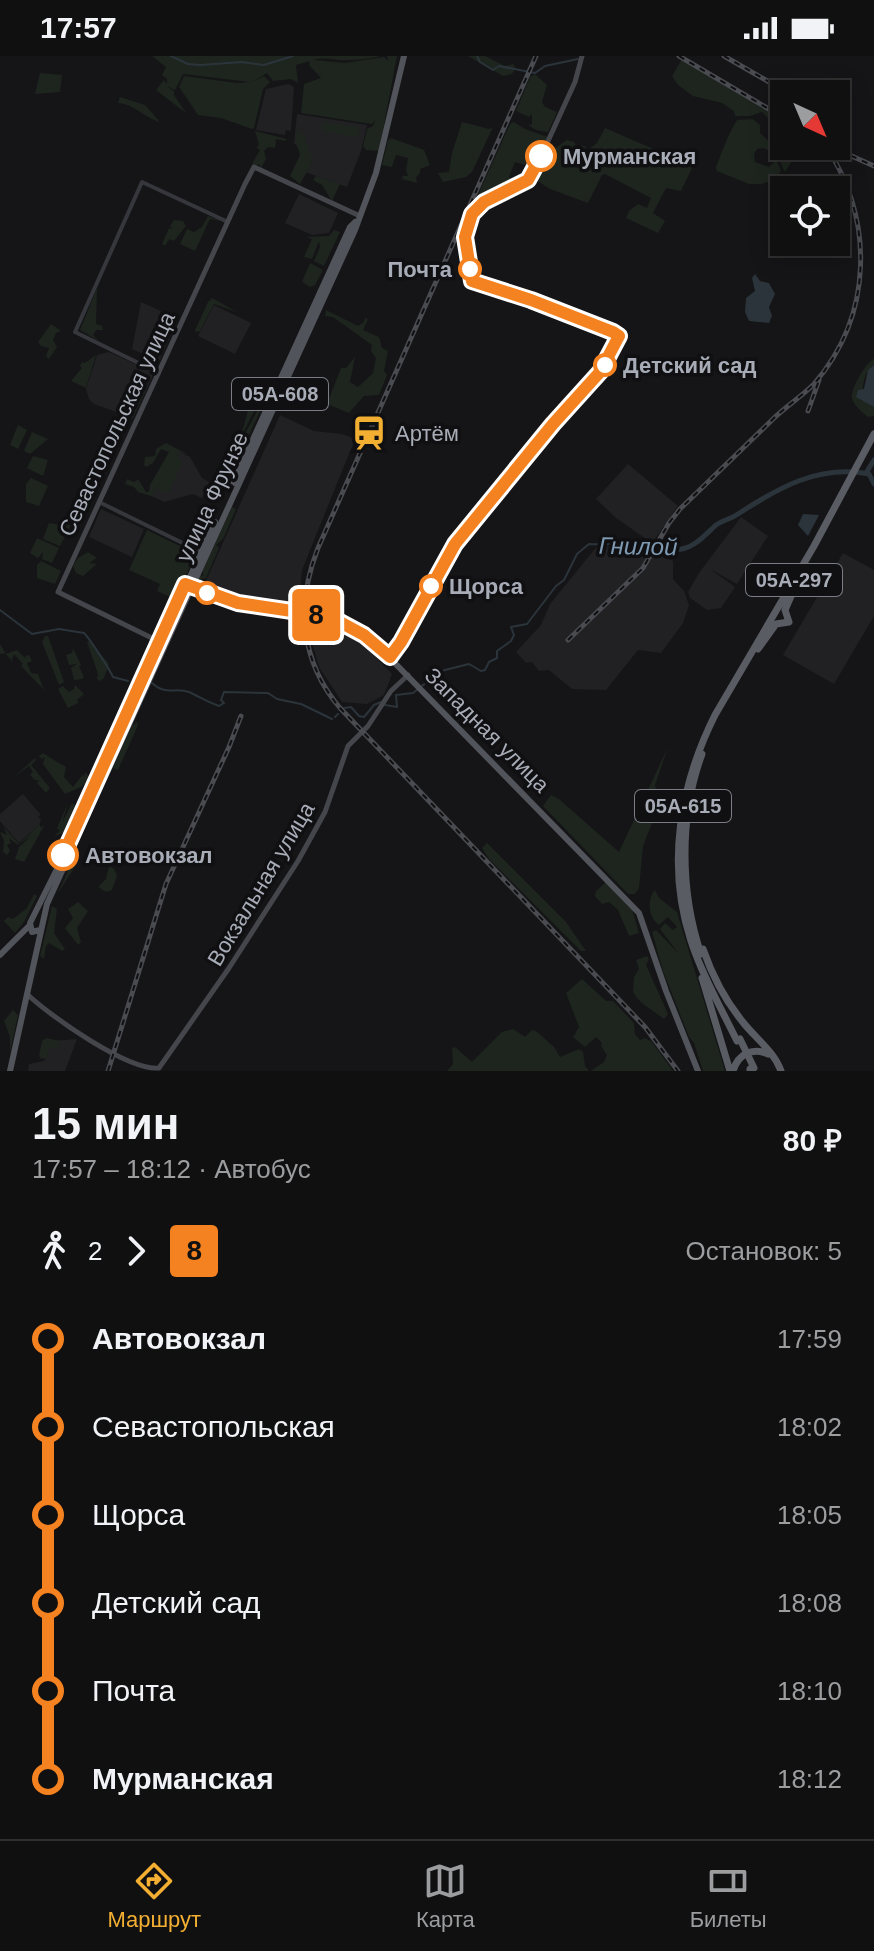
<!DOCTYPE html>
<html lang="ru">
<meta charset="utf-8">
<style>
:root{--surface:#101011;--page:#1e1e1f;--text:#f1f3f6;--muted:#9c9d9f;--line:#303031;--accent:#f2af32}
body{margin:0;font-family:Arial,sans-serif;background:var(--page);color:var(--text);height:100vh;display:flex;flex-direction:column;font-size:30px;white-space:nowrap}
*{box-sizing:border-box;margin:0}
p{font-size:26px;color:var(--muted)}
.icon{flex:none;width:44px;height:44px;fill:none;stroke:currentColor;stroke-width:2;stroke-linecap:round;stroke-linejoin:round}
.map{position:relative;height:1015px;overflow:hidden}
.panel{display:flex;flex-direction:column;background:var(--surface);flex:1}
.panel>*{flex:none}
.badge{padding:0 16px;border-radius:6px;font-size:28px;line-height:52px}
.needle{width:52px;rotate:136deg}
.buttons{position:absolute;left:770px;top:24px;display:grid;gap:16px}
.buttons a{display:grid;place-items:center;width:80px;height:80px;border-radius:0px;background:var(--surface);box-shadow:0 4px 20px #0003,0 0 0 2px var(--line);font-size:40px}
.map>.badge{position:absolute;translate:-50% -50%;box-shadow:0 0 0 4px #fff}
.legs{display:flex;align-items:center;gap:12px;height:88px;padding:0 32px;font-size:26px}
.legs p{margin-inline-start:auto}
.head{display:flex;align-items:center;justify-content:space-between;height:136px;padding:0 32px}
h1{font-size:44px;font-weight:700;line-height:60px}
ul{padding:0 32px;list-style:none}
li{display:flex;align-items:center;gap:28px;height:88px;font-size:30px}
li i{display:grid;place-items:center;width:12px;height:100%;margin:0 10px;background:currentColor}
li i::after{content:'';width:20px;height:20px;margin:-10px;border:6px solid;border-radius:50%;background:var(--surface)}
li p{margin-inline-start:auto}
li:first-child i{background:linear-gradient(#0000 50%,currentColor 0)}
li:last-child i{background:linear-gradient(currentColor 50%,#0000 0)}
.status{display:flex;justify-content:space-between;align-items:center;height:56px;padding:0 40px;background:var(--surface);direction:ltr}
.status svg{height:22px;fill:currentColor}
.tabs{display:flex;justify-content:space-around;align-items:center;height:112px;border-top:2px solid var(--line);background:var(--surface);font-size:22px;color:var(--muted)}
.tabs a{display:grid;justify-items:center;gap:4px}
.tabs .current{color:var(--accent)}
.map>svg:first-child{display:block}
</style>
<div class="status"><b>17:57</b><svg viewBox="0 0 49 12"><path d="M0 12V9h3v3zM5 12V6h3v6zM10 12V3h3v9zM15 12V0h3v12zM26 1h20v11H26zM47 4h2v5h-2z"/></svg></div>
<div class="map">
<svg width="874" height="1015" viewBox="0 0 874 1015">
<rect width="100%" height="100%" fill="#151517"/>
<!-- built -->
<path fill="#212124" d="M288,28L294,31L291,75L286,74L285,79L256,74L266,33Z
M297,58L367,69L361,95L347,131L305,116L308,103L294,87Z
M299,138L338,157L329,177L312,179L285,167Z
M141,246L161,255L158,262L175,270L159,305L132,293Z
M214,249L251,267L235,298L198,280Z
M109,296L154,317L133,362L94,348L89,343L86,333L97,299Z
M280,359L314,375L342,378L355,383L302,514L299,551L251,545L205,527Z
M172,392L190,401L202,422L209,426L202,442L193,438L164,446L150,439Z
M628,408L678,450L652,487L616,462L596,443Z
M101,453L144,473L132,501L89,481Z
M741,461L768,480L737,528L710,513L735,531L721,552L707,554L690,542L688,536L699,517Z
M603,488L623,497L637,491L673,505V523L684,535L689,549L683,567L661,597L638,594L606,634L572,633L549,614L539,615L532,606L526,607L516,596L541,569L550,548L598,489Z
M843,497L874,514V560L834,628L783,599Z
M320,565L354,579L392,618L384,639L367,648L342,646L319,611L310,580L316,567Z
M23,738L41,759L38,761L41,764L39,769L19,787L0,765V758Z
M77,983L65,1015H28L29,1008L44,1005L51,985Z"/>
<!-- green -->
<path fill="#1d251e" d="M152,0H380C369,3 358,4 347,4C335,5 326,0 314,4L345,7L384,1L388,5L387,0H397L379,95L366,94L363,90L367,73L373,70L375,64L372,68L301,57L304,28L321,22L309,9L310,5L296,9L298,27L291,23L273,25L267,17L252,26L264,20L270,26L263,33L254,72L252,73L221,62L198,59L179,31L184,20L237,27L250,26L183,18L175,34L166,30L174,35V39L186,57L156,34L164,24L167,28V23L162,19L166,11Z
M468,0H485L505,10L514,8L515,13L512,18L503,20Z
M682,3L784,65V78L762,56L751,60H735L734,55L722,47L693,40L678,29L672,20Z
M40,17L62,19L60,36L35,38Z
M535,18L547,29L542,46L545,51L557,56L548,76L536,74L528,69L532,68V58L529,61L516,55L530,21Z
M120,41L145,49L160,66C145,62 134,48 118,47Z
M753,63L760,69V77L771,87L774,85L778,88L776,97L763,92L757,93L754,98L755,106L769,111L776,104L781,114L777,122L762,128H749L717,115L716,111C722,96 728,78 737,64Z
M325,66L358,71L360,78L356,81L322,75L320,69Z
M462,66L489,73L493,71L472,116L466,121L443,126L438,117L449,116L452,97Z
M514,66L525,73L548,81C546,85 534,109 532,111L515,106L509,121L516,127L515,129L485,141L473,150L510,68Z
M605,72L693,110L681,135L666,132L653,157L665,165L658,177L626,162L629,155L638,148L647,152L651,142L605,118L602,119L588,147L550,133L536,124C536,101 550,96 567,84L574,86L579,95L581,89L586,91L584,97L597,87Z
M297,73L304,79L313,105L300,128L290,120L300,99L296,86Z
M255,75L287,83L285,85L276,83L275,92L268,91L264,95L266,103L261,112L259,108L256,110L252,108L260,94L257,92L259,88Z
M391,82L424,94L430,109L420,113V117L416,121L417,127L402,123L403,120H408L406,114L408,102L396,99L392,111L382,109L388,84Z
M784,85V90H801L785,116C780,106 775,94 784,85Z
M316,120L340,128L332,145L322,129L313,124Z
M208,160L221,165L210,163L195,195L180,188L187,173L194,176L202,171Z
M174,164L183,165L186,170L174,185L169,183L165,190L162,188L169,172L173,173L170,170Z
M334,174L340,176L324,210L314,205L320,191L319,185L312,203L304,201L312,183L306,181L329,180Z
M310,207L323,214L315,229L310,231L302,226Z
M97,232L96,268L102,270L103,274H96L93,279L99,285L80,274Z
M212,242L237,256L214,248L200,275L196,276L195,274L208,246Z
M326,254L358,270L364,266L365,262L368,263L363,274L379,281L382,292L388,295L384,315L387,319L379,339L364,340L349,357L327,348L341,312H346L355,301L350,326L358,331L373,317L376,302L371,295L372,289L333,261L325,260Z
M51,268L61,275L56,277L53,284L57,291L49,303L46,300L49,292L41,290L38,286Z
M96,299L86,332L71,325L82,312L80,310L82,306L85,307Z
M874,303V309C863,316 862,332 863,343L874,351V360L868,361C863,357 852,348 852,341C851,332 866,306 874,303Z
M139,328L145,330L146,334L133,361L126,357L128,350L135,347Z
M265,331L266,332L232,398V394C236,386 241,379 244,370C248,354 251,337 265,331Z
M265,340V344L237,405L234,399Z
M18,369L27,374L18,393L10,389Z
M32,376L48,383L30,398L24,395Z
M166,387L187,398L175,395L182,407L169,436H162L158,432L152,437L154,441L138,436L134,431L125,428L127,423L134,426L138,423L146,436H149L150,429L169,396L161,393L153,407L146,411L144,409L145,401L155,400L156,393Z
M33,400L48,404L43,420L27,412Z
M230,400L235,408C230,424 223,440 209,446Z
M31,422L48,430L39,450L26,446V428Z
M232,451L236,453L223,483L216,489L219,492L206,522L202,523L201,527L199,523L201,518L203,521V514Z
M65,466L71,467L68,475L61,473L67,477L60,490L43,483L49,467L60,469Z
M147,474L196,498L175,543L157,535L160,528L129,514Z
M37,482L59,492L52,507L42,503L43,496L38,502L30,497Z
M88,496L97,502L89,507L97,508L83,520L76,517L73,510L78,502Z
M41,505L61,515L55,528L37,522V509Z
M45,580H48L64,626L59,629L42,586Z
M90,585L109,608L104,622L100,625L97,623L98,618L87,586Z
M0,588L6,598L17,594L26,603L25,600L29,599L32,605L27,607L31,617L38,618L44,634L21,610L23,608L14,598L11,607V604L5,597L0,598Z
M73,592L81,609L79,610L84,621L82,623L74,624L71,612L77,608L69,609L66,599L72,597Z
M75,629L84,638L77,644L78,647L68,652L58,633L63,630L69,636L74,633Z
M137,666L138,669L118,714L113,712L132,670Z
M668,691L655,729L659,749L643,790L639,832L635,838H628L543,750L551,739L559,743L619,796Z
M43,697C50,702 57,706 66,711L64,721L73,731L83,718L84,721L85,716L91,723L81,731L65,738L43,708L45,701L42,703L39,700Z
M35,702L36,704L31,709L50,732L46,737L37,727L39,724H35L30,719L33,716L29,710L13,722Z
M68,747L62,767L72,747L78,751L67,776L54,780L60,775L57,772Z
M40,768V771L44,770L24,806L15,803L19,791L32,779L18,789L9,782L11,787L7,789L10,795L7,799L3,796L4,785L0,776L7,779L3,770L19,788Z
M487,787L566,866L586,895H581L489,803L482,792Z
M78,792L74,806L76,809L57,839Z
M109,810L114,813L117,820L112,834L106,836L98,831L106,823Z
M606,826L632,853L639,877L629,880L618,854L609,846L602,848L595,840L596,835Z
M655,834L659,842L677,856L725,1015H703L694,987L689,981L663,915L652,876L656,874L679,898L660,873L665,867L673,874L677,871L668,861L659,869C648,862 647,843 655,834Z
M34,838L37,840L24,866L15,877L4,865L8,861L13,863L27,852Z
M78,846L88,855L77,872L81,886L78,889L65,872L73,862L68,853Z
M52,850L57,853L54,877L65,893L62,895L49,887L46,890L44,903L40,900Z
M647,900L649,903L646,909L668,958L664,963C653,954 639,948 633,936L634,921L639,913L636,904Z
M582,923L606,945H613L634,967L635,978L640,984L645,982L652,986L673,1015H591L604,1006L607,999L601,990L602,987L596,981L585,991L573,981L579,971L566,937Z
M13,954L18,959L10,996V981L4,965Z
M513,973L525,981L532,974L536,975L554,991L560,1001L579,993L583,996L585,1010L589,1015H447L453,1008L452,992L455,991L472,1006L502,976Z
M46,982L60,985L58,991L50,992L46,1002L41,1003L39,1000L42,985Z"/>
<!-- water -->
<path fill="#2b343b" d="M755,218L760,225L769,227L775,238L769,251L772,260L769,267L749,265L745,256L746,242L755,235L752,222Z
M874,309V351L856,341L858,334L864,333L868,314Z
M803,458L819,459L808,480L798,469Z"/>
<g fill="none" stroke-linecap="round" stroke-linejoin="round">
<!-- stream -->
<path stroke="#2b343b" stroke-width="2" d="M171,0L188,8L200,9L242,6L264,9L293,0
M477,0L480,6L493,14L499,10L535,17L545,10L578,3
M0,554L32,578L59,573L84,577C90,583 110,614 113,621L128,625
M133,623L137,620L143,623
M152,627C166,640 175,631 189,636C200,641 207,646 219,650L224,647L221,644L224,636L268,637L277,643L301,648L332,663
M385,649L397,651L396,639L413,637L441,615L469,608L481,615L485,614L489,606L497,602V595L511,585L514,579L511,571L527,568L556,530L564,524L577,498L589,488C609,490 632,484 652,489
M344,652L351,651L359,660L364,661L374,649L381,646
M335,661L338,658"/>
<!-- river -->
<path stroke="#2b343b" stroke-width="5" d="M866,417L874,404
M652,489C661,491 673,495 682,493C696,490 706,478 716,469C723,464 731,463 738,458C778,432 819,408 869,418L874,428"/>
<!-- tertiary -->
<path stroke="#36373c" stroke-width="4" d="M159,317L75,276L142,126L228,166
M99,446L201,496"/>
<!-- secondary -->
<path stroke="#44464c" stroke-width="5" d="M160,586L58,536L245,128L254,111L360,160
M390,601L401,586L455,488L553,368L600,316L619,280L604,272L531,244L472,225L465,181L472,158L484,146L516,131L532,120L575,26L582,0
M27,938C50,960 128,1015 159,1012L229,912L298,805L325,756L348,690L368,670L391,635L408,619"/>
<!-- primary -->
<path stroke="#52545b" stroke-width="6" d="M233,427L350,171L355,166
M189,530L238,547
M386,598L639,857L666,935L698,1015
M72,780L215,466
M40,874L32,876L30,867L73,781
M0,899L29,870
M10,1015L47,848L355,174L376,117L404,0"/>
<!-- trunk -->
<path stroke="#5a5c64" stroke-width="7" d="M758,593L776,568L789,566L785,554L798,524
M71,781L72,780
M703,893C712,919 725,944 742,965C755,982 774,995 781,1015
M701,898C680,836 679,760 702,698
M702,922L730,1015
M737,985C721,952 702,919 691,885C666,809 680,729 715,659L814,490L874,378
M750,1013V1015
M733,1015C738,998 752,991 768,998"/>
<!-- rail casing -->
<g stroke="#494b51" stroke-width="5">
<path id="rail" d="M536,0L318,492C296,548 300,605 340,652L645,971L678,1015
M679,0L784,62
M724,0L790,38
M829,90L874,110
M808,355L819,324
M568,584L643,512L669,467L680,453C711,423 742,393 772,364C785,351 801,341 814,328C874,258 874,164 826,90
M108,1015L166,828L229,691L241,660"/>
</g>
<!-- rail -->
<use href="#rail" stroke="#101012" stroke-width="2" stroke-dasharray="6" stroke-linecap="butt"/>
<!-- primary-bridge -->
<path stroke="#52545b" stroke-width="6" d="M238,547C299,557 338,554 386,598"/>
<!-- trunk-bridge -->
<path stroke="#5a5c64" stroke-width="7" d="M740,983L754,1012"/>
</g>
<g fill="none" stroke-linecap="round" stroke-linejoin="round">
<!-- line-1 casing -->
<g stroke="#fff" stroke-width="18">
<path id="line-1" d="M63,799L185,528L238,547L312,558L338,565L364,579L390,601L401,586L455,488L553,368L600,316L619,280L613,276L531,244L472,225L465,181L472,158L484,146L528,124L541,100"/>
</g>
<!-- line-1 -->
<use href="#line-1" stroke="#f58220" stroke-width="12"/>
</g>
<!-- icons -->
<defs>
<g id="station-bare" transform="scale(2.76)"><path d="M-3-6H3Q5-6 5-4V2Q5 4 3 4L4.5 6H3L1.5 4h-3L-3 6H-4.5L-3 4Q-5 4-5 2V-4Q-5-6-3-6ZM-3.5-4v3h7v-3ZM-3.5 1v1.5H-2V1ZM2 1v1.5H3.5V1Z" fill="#f2af32" stroke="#101012" stroke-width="2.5" paint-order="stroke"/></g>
</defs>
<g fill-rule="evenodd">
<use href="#station-bare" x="369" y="377"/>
</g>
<!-- markers -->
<g fill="#fff" stroke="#f58220" stroke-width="4">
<circle cx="541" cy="100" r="14"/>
<circle cx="470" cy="213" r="10"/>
<circle cx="605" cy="309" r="10"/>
<circle cx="431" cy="530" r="10"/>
<circle cx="207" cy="537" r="10"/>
<circle cx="63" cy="799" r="14"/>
</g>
<g text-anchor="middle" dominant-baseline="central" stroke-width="7" stroke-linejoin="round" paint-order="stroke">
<!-- shield labels -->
<g fill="#101012" stroke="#7a7d86" stroke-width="2">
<rect x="232" y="322" width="96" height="32" rx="6"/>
<rect x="746" y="508" width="96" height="32" rx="6"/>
<rect x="635" y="734" width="96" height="32" rx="6"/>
</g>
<g font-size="20" font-weight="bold" fill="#a7acb7">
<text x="280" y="338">05А-608</text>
<text x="794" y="524">05А-297</text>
<text x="683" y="750">05А-615</text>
</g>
<!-- stop labels -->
<g font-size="22" font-weight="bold" fill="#a7acb7" stroke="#101012" text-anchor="start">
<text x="563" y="100">Мурманская</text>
<text x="452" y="213" text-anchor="end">Почта</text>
<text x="623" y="309">Детский сад</text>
<text x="449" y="530">Щорса</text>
<text x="85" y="799">Автовокзал</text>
</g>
<!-- street labels -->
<g font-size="22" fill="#a7acb7" stroke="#101012">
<text transform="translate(117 368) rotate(-65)">Севастопольская улица</text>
<text transform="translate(212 441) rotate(-65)">улица Фрунзе</text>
<text transform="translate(487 674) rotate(45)">Западная улица</text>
<text transform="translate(261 828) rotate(-59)">Вокзальная улица</text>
</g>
<!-- poi labels -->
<g font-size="22" fill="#a7acb7" stroke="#101012" text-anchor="start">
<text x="395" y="377">Артём</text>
</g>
<!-- water labels -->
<g font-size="24" font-style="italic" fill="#7e9ab2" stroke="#101012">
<text transform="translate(638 490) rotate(1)">Гнилой</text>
</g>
</g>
</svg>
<div class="buttons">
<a><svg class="needle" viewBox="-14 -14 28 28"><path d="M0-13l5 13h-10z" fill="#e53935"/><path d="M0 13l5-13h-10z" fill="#9c9d9f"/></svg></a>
<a><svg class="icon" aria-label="locate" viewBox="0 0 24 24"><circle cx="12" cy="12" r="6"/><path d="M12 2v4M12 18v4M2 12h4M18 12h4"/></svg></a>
</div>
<b class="badge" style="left:316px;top:559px;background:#f58220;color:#111">8</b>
</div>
<section class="panel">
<div class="head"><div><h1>15 мин</h1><p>17:57 – 18:12 · Автобус</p></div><b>80 ₽</b></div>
<div class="legs"><svg class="icon" aria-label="walk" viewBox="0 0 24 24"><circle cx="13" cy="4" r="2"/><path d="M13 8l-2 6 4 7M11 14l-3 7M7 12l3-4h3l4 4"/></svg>2<svg class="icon" aria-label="forward" viewBox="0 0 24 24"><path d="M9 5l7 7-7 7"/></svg><b class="badge" style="background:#f58220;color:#111">8</b><p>Остановок: 5</p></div>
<ul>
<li><i style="color:#f58220"></i><b>Автовокзал</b><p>17:59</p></li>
<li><i style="color:#f58220"></i><span>Севастопольская</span><p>18:02</p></li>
<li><i style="color:#f58220"></i><span>Щорса</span><p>18:05</p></li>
<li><i style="color:#f58220"></i><span>Детский сад</span><p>18:08</p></li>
<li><i style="color:#f58220"></i><span>Почта</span><p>18:10</p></li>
<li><i style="color:#f58220"></i><b>Мурманская</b><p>18:12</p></li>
</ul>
</section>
<nav class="tabs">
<a class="current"><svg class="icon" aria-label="directions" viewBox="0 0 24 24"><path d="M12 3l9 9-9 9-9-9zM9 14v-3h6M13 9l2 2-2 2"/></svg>Маршрут</a>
<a><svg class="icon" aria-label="map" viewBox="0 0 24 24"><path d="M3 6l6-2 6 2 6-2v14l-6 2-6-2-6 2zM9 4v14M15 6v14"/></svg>Карта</a>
<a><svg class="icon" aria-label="tickets" viewBox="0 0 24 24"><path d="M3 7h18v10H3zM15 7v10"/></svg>Билеты</a>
</nav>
